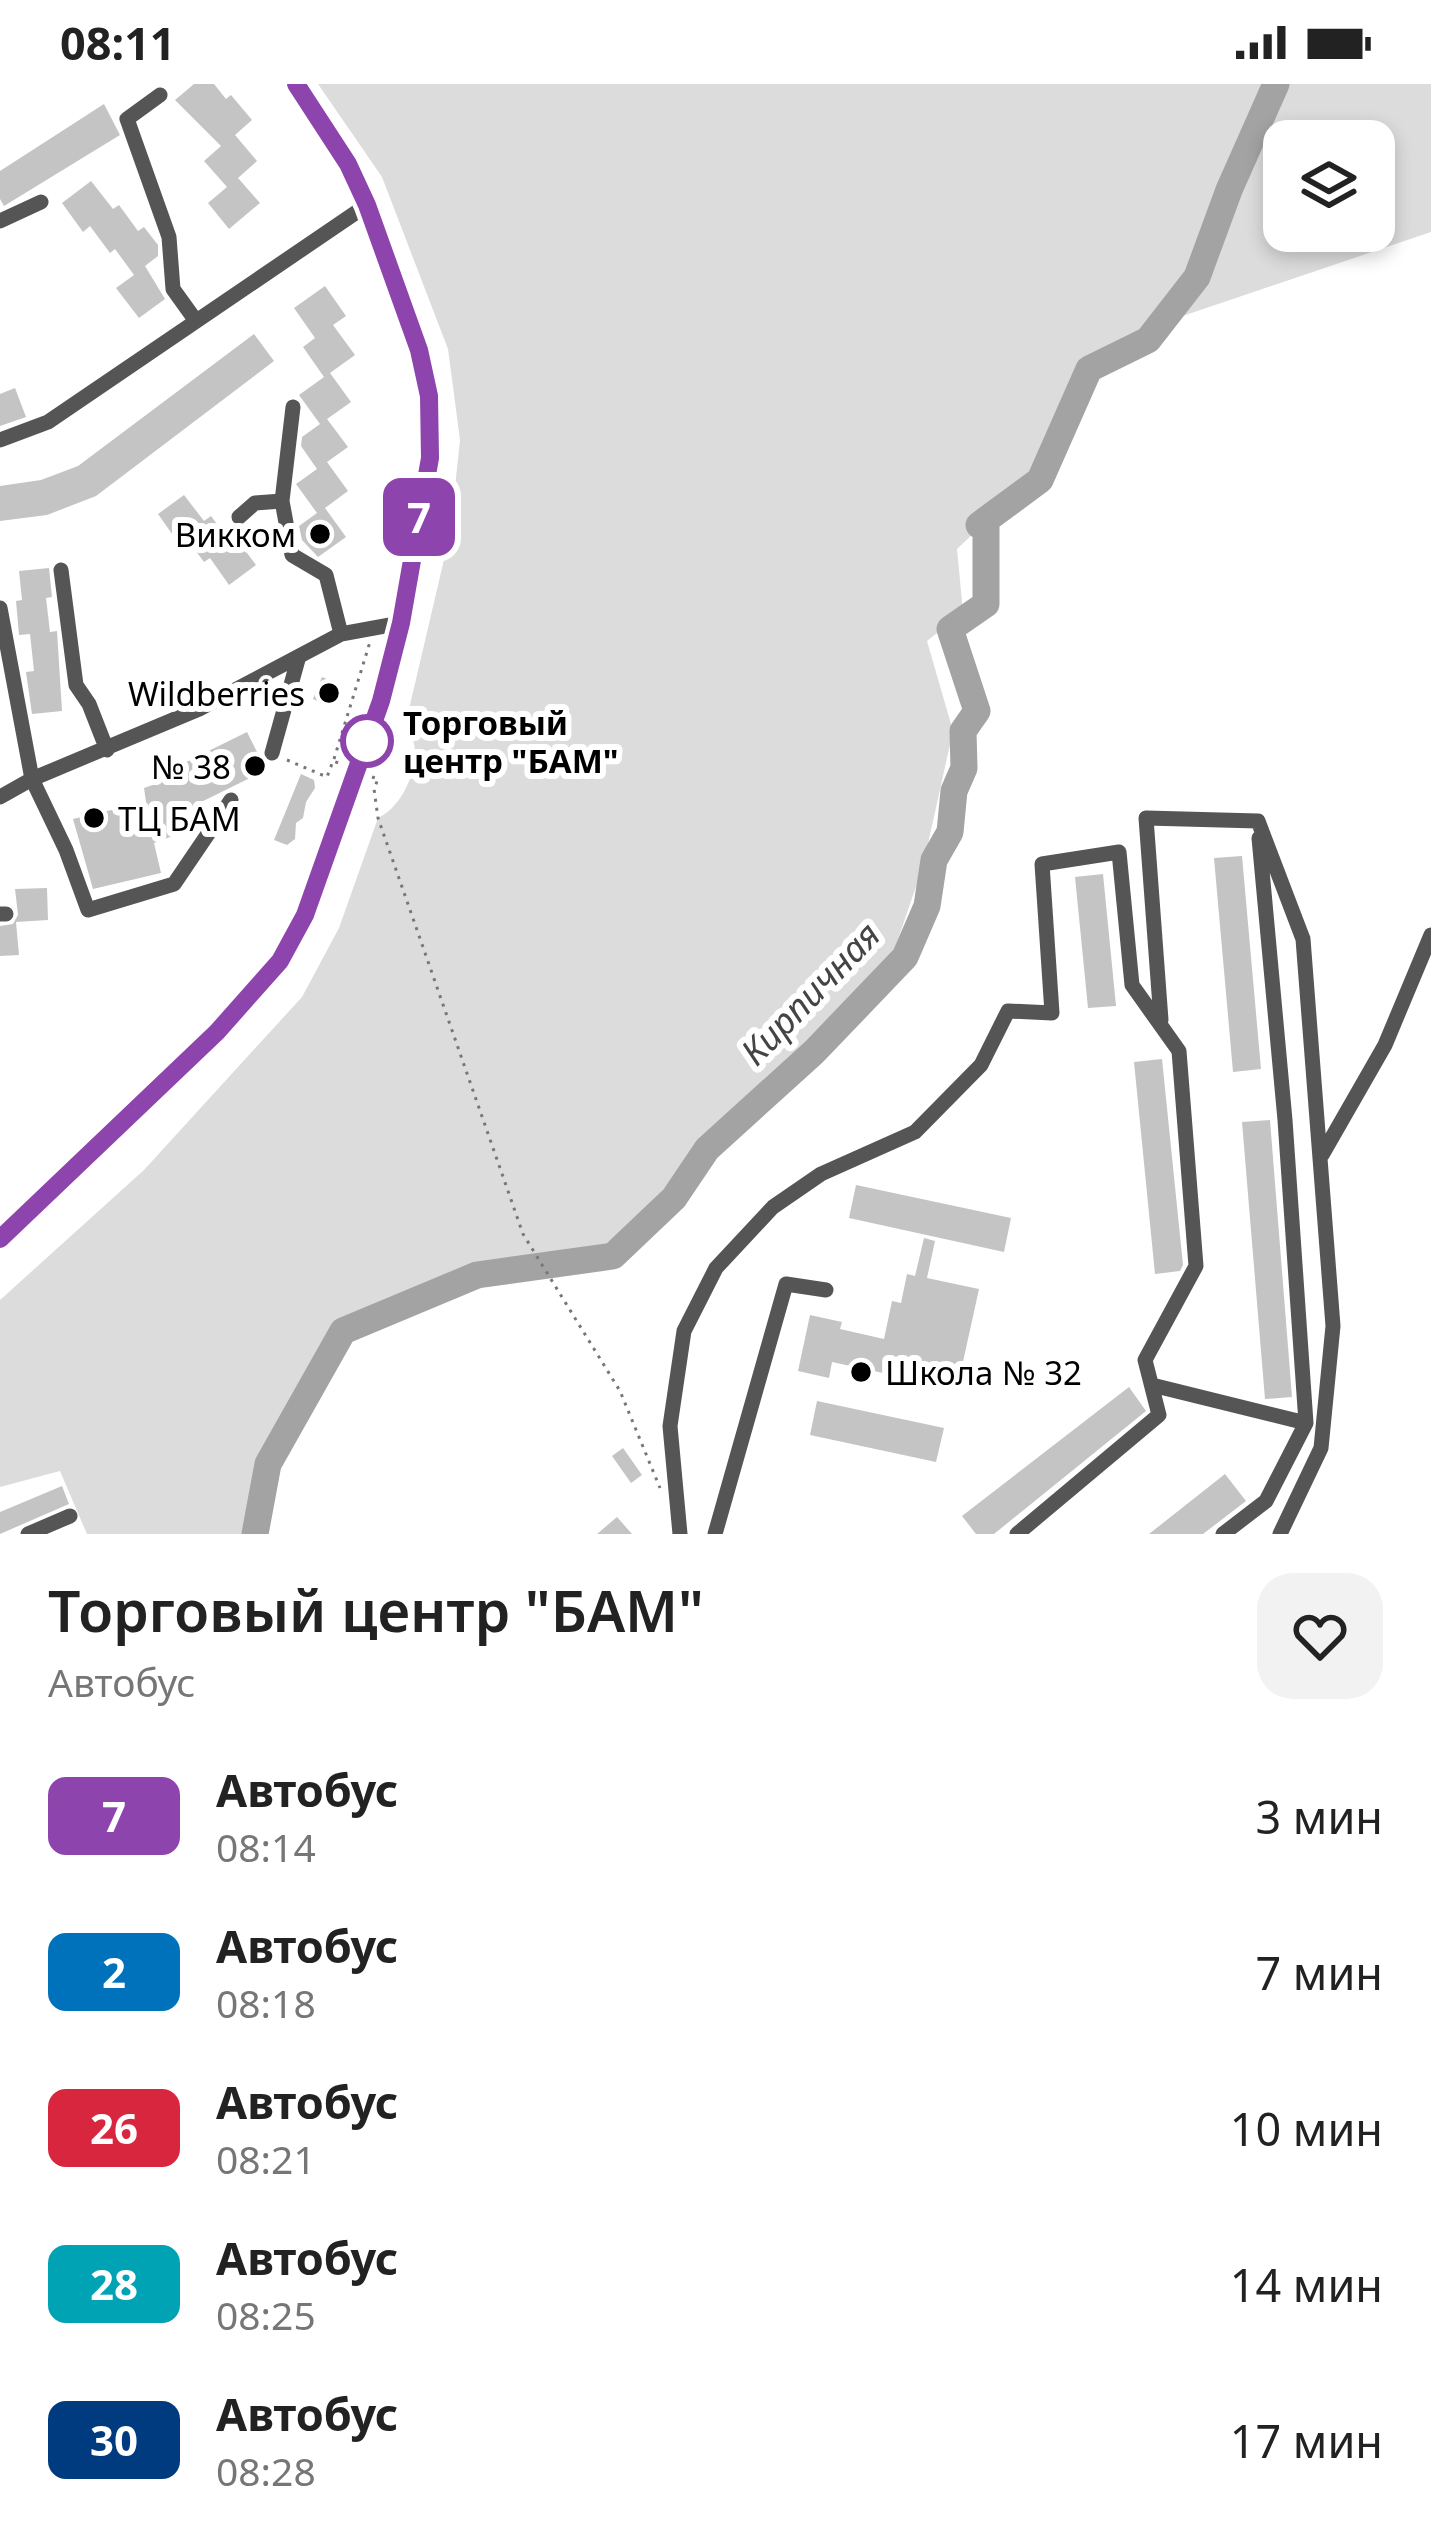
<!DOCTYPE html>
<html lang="ru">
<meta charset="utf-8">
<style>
:root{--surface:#fff;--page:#f2f2f2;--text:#222;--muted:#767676}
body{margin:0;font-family:"Noto Sans",sans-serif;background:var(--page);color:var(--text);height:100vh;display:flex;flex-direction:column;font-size:45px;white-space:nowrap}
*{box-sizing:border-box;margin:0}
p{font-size:39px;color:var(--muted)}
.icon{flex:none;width:66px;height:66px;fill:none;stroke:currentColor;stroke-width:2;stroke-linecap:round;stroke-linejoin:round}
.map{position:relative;height:1450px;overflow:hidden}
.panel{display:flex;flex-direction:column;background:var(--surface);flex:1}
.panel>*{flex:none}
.badge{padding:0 24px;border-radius:18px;font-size:42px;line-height:78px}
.controls{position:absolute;left:1263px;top:36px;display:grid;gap:24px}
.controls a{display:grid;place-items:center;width:132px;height:132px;border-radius:24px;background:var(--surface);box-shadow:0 6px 18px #0003;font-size:60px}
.map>.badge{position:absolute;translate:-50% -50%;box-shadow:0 0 0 6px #fff}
.round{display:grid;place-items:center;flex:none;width:126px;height:126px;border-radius:36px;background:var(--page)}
.overview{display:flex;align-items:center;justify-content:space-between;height:204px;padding:0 48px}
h1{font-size:57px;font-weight:600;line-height:90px}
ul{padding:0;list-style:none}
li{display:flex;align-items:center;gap:36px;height:156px;padding:0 48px}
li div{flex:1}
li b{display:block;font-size:45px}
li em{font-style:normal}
li .badge{min-width:132px;font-weight:700;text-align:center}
.status{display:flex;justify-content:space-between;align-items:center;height:84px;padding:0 60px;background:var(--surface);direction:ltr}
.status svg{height:33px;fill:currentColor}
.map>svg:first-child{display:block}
</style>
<div class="status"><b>08:11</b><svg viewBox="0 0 49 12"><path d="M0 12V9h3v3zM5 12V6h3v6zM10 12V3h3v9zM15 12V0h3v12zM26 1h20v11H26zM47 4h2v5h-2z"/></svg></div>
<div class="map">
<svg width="1431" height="1450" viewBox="0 0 1431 1450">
<rect width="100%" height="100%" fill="#fff"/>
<!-- green -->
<path fill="#dcdcdc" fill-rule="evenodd" d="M318,0H1431V148L1162,239L1123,275L1076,291L1032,394L957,465L963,528L927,557L953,647L923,782L895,864L848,924L610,1158L546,1189L457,1196L328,1255L252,1403L245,1450H87L60,1387L0,1403V1216L144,1086L302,913L339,844L378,734C401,723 415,692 415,667C415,658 409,646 406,638L450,450L460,356L448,265L382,93ZM1374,57V147H1284V57Z"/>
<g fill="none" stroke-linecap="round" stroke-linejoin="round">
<!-- river -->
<path stroke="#a3a3a3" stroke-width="27" d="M255,1450L268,1380L343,1247L477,1191L613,1172L674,1114L707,1065L814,968L905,873L927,822L934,776L950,748L954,707L964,684L963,647L977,627L950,545L986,520V437L979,441L1040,396L1089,285L1148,256L1197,193L1229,106L1276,0"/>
</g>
<!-- building -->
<path fill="#c4c4c4" d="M194,0H214L226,15L231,11L252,36L235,51L257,77L238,94L260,119L229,145L208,119L227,103L204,77L221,62L175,16Z
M104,20L120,51L4,122L0,115V87Z
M91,97L113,125L119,121L138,147L144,143L158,161V172L145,182L165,215L139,234L116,204L134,191L115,165L110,169L90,142L83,148L62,119Z
M325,202L346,232L333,241L355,271L330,289L351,318L320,340L299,311L324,293L303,263L315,254L294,224Z
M254,250L274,277L96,412L47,431L0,437V402L41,396L78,382Z
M15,304L26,333L0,342V310Z
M327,335L348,363L327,378L348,407L325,424L346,453L318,473L302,456L299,442L317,429L296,400L317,385L301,362L302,353Z
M184,411L204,437L211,432L230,458L236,454L256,481L229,501L210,474L204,478L184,451L177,457L158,430Z
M49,484L52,513L46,514L50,548L57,547L62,627L32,630L26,588L34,587L30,550L19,551L16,517L22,516L19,487Z
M322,593L337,599L338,609L330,622L313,615Z
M247,648L266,686L185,726L194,744L154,759L161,789L93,805L73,735L146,718L144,704L172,694L170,686Z
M301,690L314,696L315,704L306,718L303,734L296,739L295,755L287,761L274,756Z
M1242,772L1261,985L1233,988L1214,774Z
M1103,790L1116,922L1088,924L1075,793Z
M47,804L48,836L16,838L19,871L0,872V842L13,840L18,831L15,805Z
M1162,975L1183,1181L1180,1187L1155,1190L1134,978Z
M1270,1036L1292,1313L1265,1315L1242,1038Z
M856,1101L1011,1134L1004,1168L849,1134Z
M924,1154L935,1157L927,1194L979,1205L957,1305L832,1278L829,1294L798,1287L810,1231L842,1238L840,1245L884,1255L892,1217L901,1219L907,1190L915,1192Z
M1129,1303L1146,1327L994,1450H976L962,1432Z
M817,1317L944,1344L936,1378L810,1351Z
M623,1364L642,1391L631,1399L612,1372Z
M1225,1390L1246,1417L1203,1450H1149Z
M62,1402L69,1420L0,1450V1428Z
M617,1433L632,1450H597Z"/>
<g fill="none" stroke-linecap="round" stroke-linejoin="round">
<!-- path -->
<path stroke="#777" stroke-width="3" stroke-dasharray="3 6" stroke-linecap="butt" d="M334,675L370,558
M287,676L327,693L333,677L341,680
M372,693L378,695L374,705L378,734L523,1150L620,1307L660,1404"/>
<!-- minor -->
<path stroke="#555" stroke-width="15" d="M160,11L127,35L169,153L173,205L196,237
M0,137L41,118
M293,323L282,417L292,471L326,491L341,550
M0,356L48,338L367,121
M239,433L255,419L282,417
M61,486L76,601L89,620L107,666
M0,524L32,695L66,766L88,826L174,800L231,716
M272,669L299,572
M0,713L32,695L199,625L341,550L401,539
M0,830H6
M1161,936L1146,734L1258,737L1303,855L1333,1242L1321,1364L1280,1450
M1322,1071L1385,961L1431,851
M1152,1301L1306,1339
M28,1450L70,1432
M680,1450L670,1342L684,1247L716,1184L773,1123L821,1090L915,1048L981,981L1008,927L1052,929L1042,780L1119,768L1132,901L1179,967L1196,1182L1145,1276L1159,1331L1017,1450
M715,1450L786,1200L826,1206
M1223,1450L1266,1417L1306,1339L1285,1036L1259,754"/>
<!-- major -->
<path stroke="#000" stroke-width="21" d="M0,1155L217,948L280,877L305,831L381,617L401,539L430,374L429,312L419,266L367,121L348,80L296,0"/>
</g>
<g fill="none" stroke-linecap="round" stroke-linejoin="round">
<!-- line casing -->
<g stroke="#fff" stroke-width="27">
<path id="line" d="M0,1155L217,948L280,877L305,831L381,617L401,539L430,374L429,312L419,266L367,121L348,80L296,0"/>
</g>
<!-- line -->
<use href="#line" stroke="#8e44ad" stroke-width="18"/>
</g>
<!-- markers -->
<g fill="#000" stroke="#fff" stroke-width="4.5">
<circle cx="320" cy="450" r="12"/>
<circle cx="329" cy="609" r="12"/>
<circle cx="255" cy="682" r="12"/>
<circle cx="94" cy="734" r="12"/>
<circle cx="861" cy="1288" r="12"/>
</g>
<circle fill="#fff" stroke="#8e44ad" stroke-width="6" cx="367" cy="657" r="24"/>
<g text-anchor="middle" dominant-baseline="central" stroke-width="12" stroke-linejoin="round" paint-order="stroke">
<!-- poi labels -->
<g font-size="33" fill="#000" stroke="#fff" text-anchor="end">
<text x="296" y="450">Викком</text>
<text x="305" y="609">Wildberries</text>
<text x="231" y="682">№ 38</text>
<text x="118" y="734" text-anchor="start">ТЦ БАМ</text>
<text x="885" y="1288" text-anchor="start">Школа № 32</text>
</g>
<!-- stop labels -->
<g font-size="33" font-weight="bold" fill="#000" stroke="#fff" text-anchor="start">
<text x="403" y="638">Торговый<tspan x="403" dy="38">центр "БАМ"</tspan></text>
</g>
<!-- water labels -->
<g font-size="36" font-style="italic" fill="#444" stroke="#fff">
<text transform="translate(810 909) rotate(-46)">Кирпичная</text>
</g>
</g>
</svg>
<div class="controls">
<a><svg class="icon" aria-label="layers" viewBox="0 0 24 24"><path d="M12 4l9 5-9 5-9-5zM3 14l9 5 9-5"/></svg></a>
</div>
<b class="badge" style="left:419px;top:433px;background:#8e44ad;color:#fff">7</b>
</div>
<section class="panel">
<div class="overview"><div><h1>Торговый центр &quot;БАМ&quot;</h1><p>Автобус</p></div><a class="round"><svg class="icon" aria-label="heart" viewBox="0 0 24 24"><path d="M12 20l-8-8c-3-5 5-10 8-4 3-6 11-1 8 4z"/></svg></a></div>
<ul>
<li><span class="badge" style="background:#8e44ad;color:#fff">7</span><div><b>Автобус</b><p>08:14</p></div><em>3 мин</em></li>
<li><span class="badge" style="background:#0072bc;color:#fff">2</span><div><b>Автобус</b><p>08:18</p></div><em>7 мин</em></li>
<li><span class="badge" style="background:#d7263d;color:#fff">26</span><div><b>Автобус</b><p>08:21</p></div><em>10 мин</em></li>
<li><span class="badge" style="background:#00a3b4;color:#fff">28</span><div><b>Автобус</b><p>08:25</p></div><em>14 мин</em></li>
<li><span class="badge" style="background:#003b80;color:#fff">30</span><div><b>Автобус</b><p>08:28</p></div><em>17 мин</em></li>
</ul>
</section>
